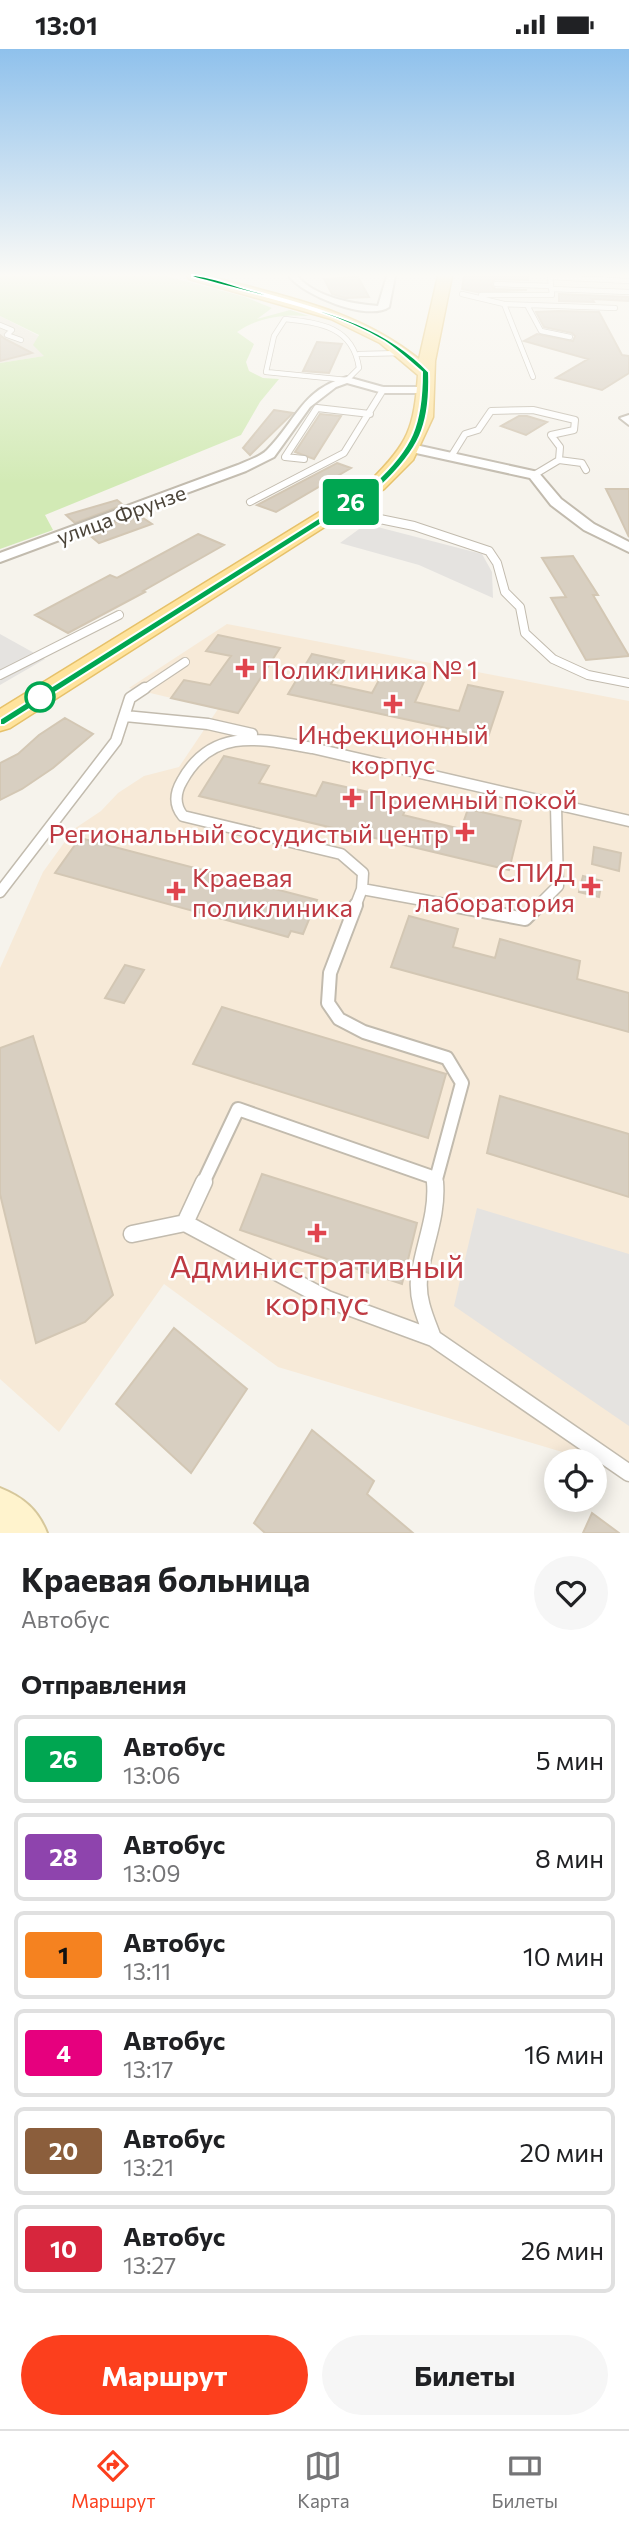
<!DOCTYPE html>
<html lang="ru">
<meta charset="utf-8">
<style>
:root{--surface:#fff;--page:#f6f6f6;--text:#202124;--muted:#757577;--line:#e0e0e0;--accent:#fc3f1d}
body{margin:0;font-family:Commissioner,sans-serif;background:var(--page);color:var(--text);height:100vh;display:flex;flex-direction:column;font-size:26px;white-space:nowrap}
*{box-sizing:border-box;margin:0}
p{font-size:23px;color:var(--muted)}
.icon{flex:none;width:38px;height:38px;fill:none;stroke:currentColor;stroke-width:2;stroke-linecap:round;stroke-linejoin:round}
.map{position:relative;height:1484px;overflow:hidden}
.details{display:flex;flex-direction:column;background:var(--surface);flex:1}
.details>*{flex:none}
.badge{padding:0 14px;border-radius:5px;font-size:24px;line-height:46px}
.fabs{position:absolute;left:544px;top:1400px;display:grid;gap:14px}
.fabs a{display:grid;place-items:center;width:63px;height:63px;border-radius:50%;background:var(--surface);box-shadow:0 4px 18px #0003;font-size:35px}
.map>.badge{position:absolute;translate:-50% -50%;box-shadow:0 0 0 4px #fff}
h2{padding:0 21px;font-size:26px;line-height:63px}
.round{display:grid;place-items:center;flex:none;width:74px;height:74px;border-radius:37px;background:var(--page)}
.head{display:flex;align-items:center;justify-content:space-between;height:119px;padding:0 21px}
h1{font-size:33px;font-weight:700;line-height:52px}
.primary-button{display:flex;gap:14px;margin-top:auto;padding:14px 21px}
.primary-button a{flex:1;height:80px;border-radius:42px;background:var(--accent);color:#fff;font-size:28px;font-weight:700;line-height:80px;text-align:center}
.primary-button a+a{background:var(--page);color:var(--text)}
ul{padding:0;list-style:none}
li{display:flex;align-items:center;gap:21px;height:88px;margin:0 14px 10px;padding:0 7px;border:4px solid var(--line);border-radius:10px}
li div{flex:1}
li b{display:block;font-size:26px}
li em{font-style:normal}
li .badge{min-width:77px;font-weight:700;text-align:center}
.status{display:flex;justify-content:space-between;align-items:center;height:49px;padding:0 35px;background:var(--surface);direction:ltr}
.status svg{height:19px;fill:currentColor}
.tabs{display:flex;justify-content:space-around;align-items:center;height:98px;border-top:2px solid var(--line);background:var(--surface);font-size:19px;color:var(--muted)}
.tabs a{display:grid;justify-items:center;gap:4px}
.tabs .current{color:var(--accent)}
.map>svg:first-child{display:block}
</style>
<div class="status"><b>13:01</b><svg viewBox="0 0 49 12"><path d="M0 12V9h3v3zM5 12V6h3v6zM10 12V3h3v9zM15 12V0h3v12zM26 1h20v11H26zM47 4h2v5h-2z"/></svg></div>
<div class="map">
<svg width="629" height="1484" viewBox="0 0 629 1484">
<rect width="100%" height="100%" fill="#f6f3ec"/>
<!-- residential -->
<path fill="#eae5da" d="M0,267L39,287L45,307L0,314Z"/>
<!-- commercial -->
<path fill="#f7ead8" d="M227,575L629,652V1423L278,1318L164,1235L59,1383L0,1330V919L43,823L74,780L101,762L118,744L144,727L179,718L218,660L129,639Z"/>
<!-- green -->
<path fill="#d2eab5" d="M0,227H166L245,248L272,259L257,270L290,261L309,267C283,265 259,268 237,283L254,295L246,313L249,322L263,329L279,330L260,353L241,386L45,466L53,481L0,500V314L44,307L33,296L39,286L0,267Z"/>
<!-- parking -->
<path fill="#e5e3e0" d="M366,475L482,505L492,523L493,549L419,516L340,494Z
M0,585L45,610L0,636Z
M477,1159L629,1205V1377L454,1257Z"/>
<!-- building -->
<path fill="#d8cfc1" stroke="#d3c7b4" stroke-width="2" d="M464,227H528V231L495,230L491,236L495,240L527,241L477,243L462,240Z
M358,228L369,248L345,249L332,245L324,230Z
M559,245L629,248V252L592,250L594,253L559,252Z
M559,262L599,263L622,306L629,307V324L602,341L556,329L588,310L524,292L537,285L573,292L575,287L572,284L544,278L536,263Z
M0,286L5,290L32,304L0,312Z
M317,293L342,295L329,324L303,322Z
M274,361L293,364L250,406L243,399Z
M320,365L341,367L314,410L295,403Z
M519,367H527L547,373L526,386L501,377Z
M337,414L351,419L276,463L257,456Z
M606,440H629V488L613,454Z
M117,451L123,456L75,474L66,466Z
M137,465L152,475L99,494L87,484Z
M198,485L224,496L143,542L145,543L68,584L35,566L110,526L117,529Z
M573,507L598,546H593L629,607L586,611L551,549L566,548L542,509Z
M218,586L280,599L238,664L171,649L184,631L210,636L231,607L206,602Z
M312,605L344,612L331,635L372,644L385,620L426,628L415,653L459,662L468,636L503,643L488,688L288,645Z
M65,669L93,685L53,719L22,740L0,751V714L18,705L39,686Z
M224,707L269,717L259,734L316,747L323,733L409,752L403,766L461,780L468,760L521,772L509,821L199,747Z
M80,789L317,851L303,885L291,882L288,888L55,824Z
M594,798L621,804L619,822L592,815Z
M583,827L602,832L599,848L579,843Z
M409,867L458,880L453,898L495,909L500,890L580,912L577,930L629,944V983L391,918Z
M125,916L144,921L124,954L105,949Z
M222,958L446,1025L428,1089L193,1015Z
M33,987L113,1246L85,1273L36,1294L0,1145V999Z
M500,1047L629,1085V1148L487,1104Z
M262,1125L417,1174L402,1235L240,1181Z
M174,1279L247,1340L191,1424L116,1355Z
M312,1381L374,1432L367,1445L413,1484H265L254,1474Z
M592,1464L619,1484H583Z"/>
<g fill="none" stroke-linecap="round" stroke-linejoin="round">
<!-- lane-far5 casing -->
<g stroke="#c2bbae" stroke-width="6">
<path id="lane-far5" d="M550,228L629,232
M496,235L551,237
M551,240L629,243
M462,245L504,255L615,259
M481,246H552L550,227
M504,255L533,328
M527,256L541,282L570,288
M285,270C321,274 353,278 359,319L347,331L266,323L274,287Z
M0,276L12,281L7,286L21,291
M359,305L404,304"/>
</g>
<!-- lane-far4 casing -->
<g stroke="#c2bbae" stroke-width="8">
<path id="lane-far4" d="M452,406L465,385L478,381L491,362L533,361L575,371L574,381L551,386L560,398L559,411
M304,410L285,408L317,359L370,365
M534,426L559,411L582,414L586,421
M250,453L344,404L383,341
M339,461L378,469"/>
</g>
<!-- lane-far3 casing -->
<g stroke="#c2bbae" stroke-width="10">
<path id="lane-far3" d="M370,468L414,477L489,502L497,514L505,543L520,558L525,584L553,610L588,626L629,634
M0,626L119,566
M143,641L185,613"/>
</g>
<!-- lane-far2 casing -->
<g stroke="#c2bbae" stroke-width="13">
<path id="lane-far2" d="M125,667L208,675L252,685
M308,698L629,772
M312,699C261,690 212,677 182,732C175,744 174,756 183,767L341,805L363,824L362,840L355,858
M362,840L461,858
M0,843L116,692L130,649L145,639
M537,858L558,837L556,757"/>
</g>
<!-- lane-far1 casing -->
<g stroke="#c2bbae" stroke-width="16">
<path id="lane-far1" d="M356,856L330,924L328,954L339,970L364,983L447,1009L462,1034L435,1134
M451,856L525,870L539,856
M203,1134L238,1060L435,1129"/>
</g>
<!-- lane casing -->
<g stroke="#c2bbae" stroke-width="19">
<path id="lane" d="M435,1133C438,1167 423,1197 419,1230C417,1251 426,1270 433,1289L629,1424
M185,1174L327,1250L433,1289
M132,1185L185,1174L204,1133"/>
</g>
<!-- street casing -->
<g stroke="#c2bbae" stroke-width="4">
<path id="street" d="M289,227H297C315,248 352,255 378,257L387,227H395L389,258C368,273 303,246 289,227Z
M347,328L383,338H426L431,341L426,344H383L347,334L336,338L310,358L274,408L246,422L0,513V504L238,416C247,412 260,408 267,401C296,372 302,340 347,328Z
M629,366V376L620,369Z
M411,395L538,423L561,450L594,475L629,493V503L584,481L551,456L530,429L407,402V396Z"/>
</g>
<!-- secondary casing -->
<g stroke="#d6c79b" stroke-width="4">
<path id="secondary" d="M0,1439C23,1448 38,1461 47,1484H0Z"/>
</g>
<!-- primary casing -->
<g stroke="#e6c16a" stroke-width="3">
<path id="primary" d="M187,227H209C285,248 357,260 419,310L438,227H452L435,312L433,368L413,411L384,440L10,679L0,682V660L370,432C409,394 414,379 418,326L380,294L331,270L189,230Z"/>
</g>
<!-- lane-far5 -->
<use href="#lane-far5" stroke="#fff" stroke-width="4.5"/>
<!-- lane-far4 -->
<use href="#lane-far4" stroke="#fff" stroke-width="6"/>
<!-- lane-far3 -->
<use href="#lane-far3" stroke="#fff" stroke-width="8"/>
<!-- lane-far2 -->
<use href="#lane-far2" stroke="#fff" stroke-width="10"/>
<!-- lane-far1 -->
<use href="#lane-far1" stroke="#fff" stroke-width="12"/>
<!-- lane -->
<use href="#lane" stroke="#fff" stroke-width="16"/>
<!-- street -->
<use href="#street" fill="#fff" fill-rule="evenodd"/>
<!-- secondary -->
<use href="#secondary" fill="#fff3cd" fill-rule="evenodd"/>
<!-- primary -->
<use href="#primary" fill="#ffe39c" fill-rule="evenodd"/>
</g>
<!-- sky -->
<linearGradient id="sky" x2="0" y2="1"><stop stop-color="#8fc1ec"/><stop offset="0.52" stop-color="#fbfaf6"/><stop offset="1" stop-color="#fbfaf6" stop-opacity="0"/></linearGradient>
<rect width="629" height="435" fill="url(#sky)"/>
<!-- line -->
<path fill="#00a651" stroke="#fff" stroke-width="2" d="M192,226C212,227 235,237 254,242C317,260 382,274 429,323C431,377 419,401 380,438L4,676H0V670L374,434C412,399 422,376 422,323C410,313 398,301 384,292C327,258 255,246 192,228Z"/>
<!-- markers -->
<g fill="#e0444e" stroke="#fff" stroke-width="2.5">
<path d="M241.5 608.5h7v7h7v7h-7v7h-7v-7h-7v-7h7z"/>
<path d="M389.5 644.5h7v7h7v7h-7v7h-7v-7h-7v-7h7z"/>
<path d="M348.5 738.5h7v7h7v7h-7v7h-7v-7h-7v-7h7z"/>
<path d="M461.5 772.5h7v7h7v7h-7v7h-7v-7h-7v-7h7z"/>
<path d="M587.5 826.5h7v7h7v7h-7v7h-7v-7h-7v-7h7z"/>
<path d="M172.5 831.5h7v7h7v7h-7v7h-7v-7h-7v-7h7z"/>
<path d="M313.5 1173.5h7v7h7v7h-7v7h-7v-7h-7v-7h7z"/>
</g>
<circle fill="#fff" stroke="#00a651" stroke-width="3.5" cx="40" cy="648" r="14"/>
<g text-anchor="middle" dominant-baseline="central" stroke-width="5" stroke-linejoin="round" paint-order="stroke">
<!-- far-street labels -->
<g font-size="21" fill="#4b4439" stroke="#fff">
<text transform="translate(121 465) rotate(-20)">улица Фрунзе</text>
</g>
<!-- health labels -->
<g font-size="26" fill="#be3a42" stroke="#fff" text-anchor="start">
<text x="261" y="619">Поликлиника № 1</text>
<text x="393" y="684" text-anchor="middle">Инфекционный<tspan x="393" dy="30">корпус</tspan></text>
<text x="368" y="749">Приемный покой</text>
<text x="449" y="783" text-anchor="end">Региональный сосудистый центр</text>
<text x="575" y="822" text-anchor="end">СПИД<tspan x="575" dy="30">лаборатория</tspan></text>
<text x="192" y="827">Краевая<tspan x="192" dy="30">поликлиника</tspan></text>
</g>
<!-- near-health labels -->
<g font-size="32" fill="#be3a42" stroke="#fff">
<text x="317" y="1216">Административный<tspan x="317" dy="37">корпус</tspan></text>
</g>
</g>
</svg>
<div class="fabs">
<a><svg class="icon" aria-label="locate" viewBox="0 0 24 24"><circle cx="12" cy="12" r="6"/><path d="M12 2v4M12 18v4M2 12h4M18 12h4"/></svg></a>
</div>
<b class="badge" style="left:351px;top:453px;background:#00a651;color:#fff">26</b>
</div>
<section class="details">
<div class="head"><div><h1>Краевая больница</h1><p>Автобус</p></div><a class="round"><svg class="icon" aria-label="heart" viewBox="0 0 24 24"><path d="M12 20l-8-8c-3-5 5-10 8-4 3-6 11-1 8 4z"/></svg></a></div>
<h2>Отправления</h2>
<ul>
<li><span class="badge" style="background:#00a651;color:#fff">26</span><div><b>Автобус</b><p>13:06</p></div><em>5 мин</em></li>
<li><span class="badge" style="background:#8e44ad;color:#fff">28</span><div><b>Автобус</b><p>13:09</p></div><em>8 мин</em></li>
<li><span class="badge" style="background:#f58220;color:#111">1</span><div><b>Автобус</b><p>13:11</p></div><em>10 мин</em></li>
<li><span class="badge" style="background:#e6007e;color:#fff">4</span><div><b>Автобус</b><p>13:17</p></div><em>16 мин</em></li>
<li><span class="badge" style="background:#8b5e3c;color:#fff">20</span><div><b>Автобус</b><p>13:21</p></div><em>20 мин</em></li>
<li><span class="badge" style="background:#d7263d;color:#fff">10</span><div><b>Автобус</b><p>13:27</p></div><em>26 мин</em></li>
</ul>
<div class="primary-button"><a>Маршрут</a><a>Билеты</a></div>
</section>
<nav class="tabs">
<a class="current"><svg class="icon" aria-label="directions" viewBox="0 0 24 24"><path d="M12 3l9 9-9 9-9-9zM9 14v-3h6M13 9l2 2-2 2"/></svg>Маршрут</a>
<a><svg class="icon" aria-label="map" viewBox="0 0 24 24"><path d="M3 6l6-2 6 2 6-2v14l-6 2-6-2-6 2zM9 4v14M15 6v14"/></svg>Карта</a>
<a><svg class="icon" aria-label="tickets" viewBox="0 0 24 24"><path d="M3 7h18v10H3zM15 7v10"/></svg>Билеты</a>
</nav>
